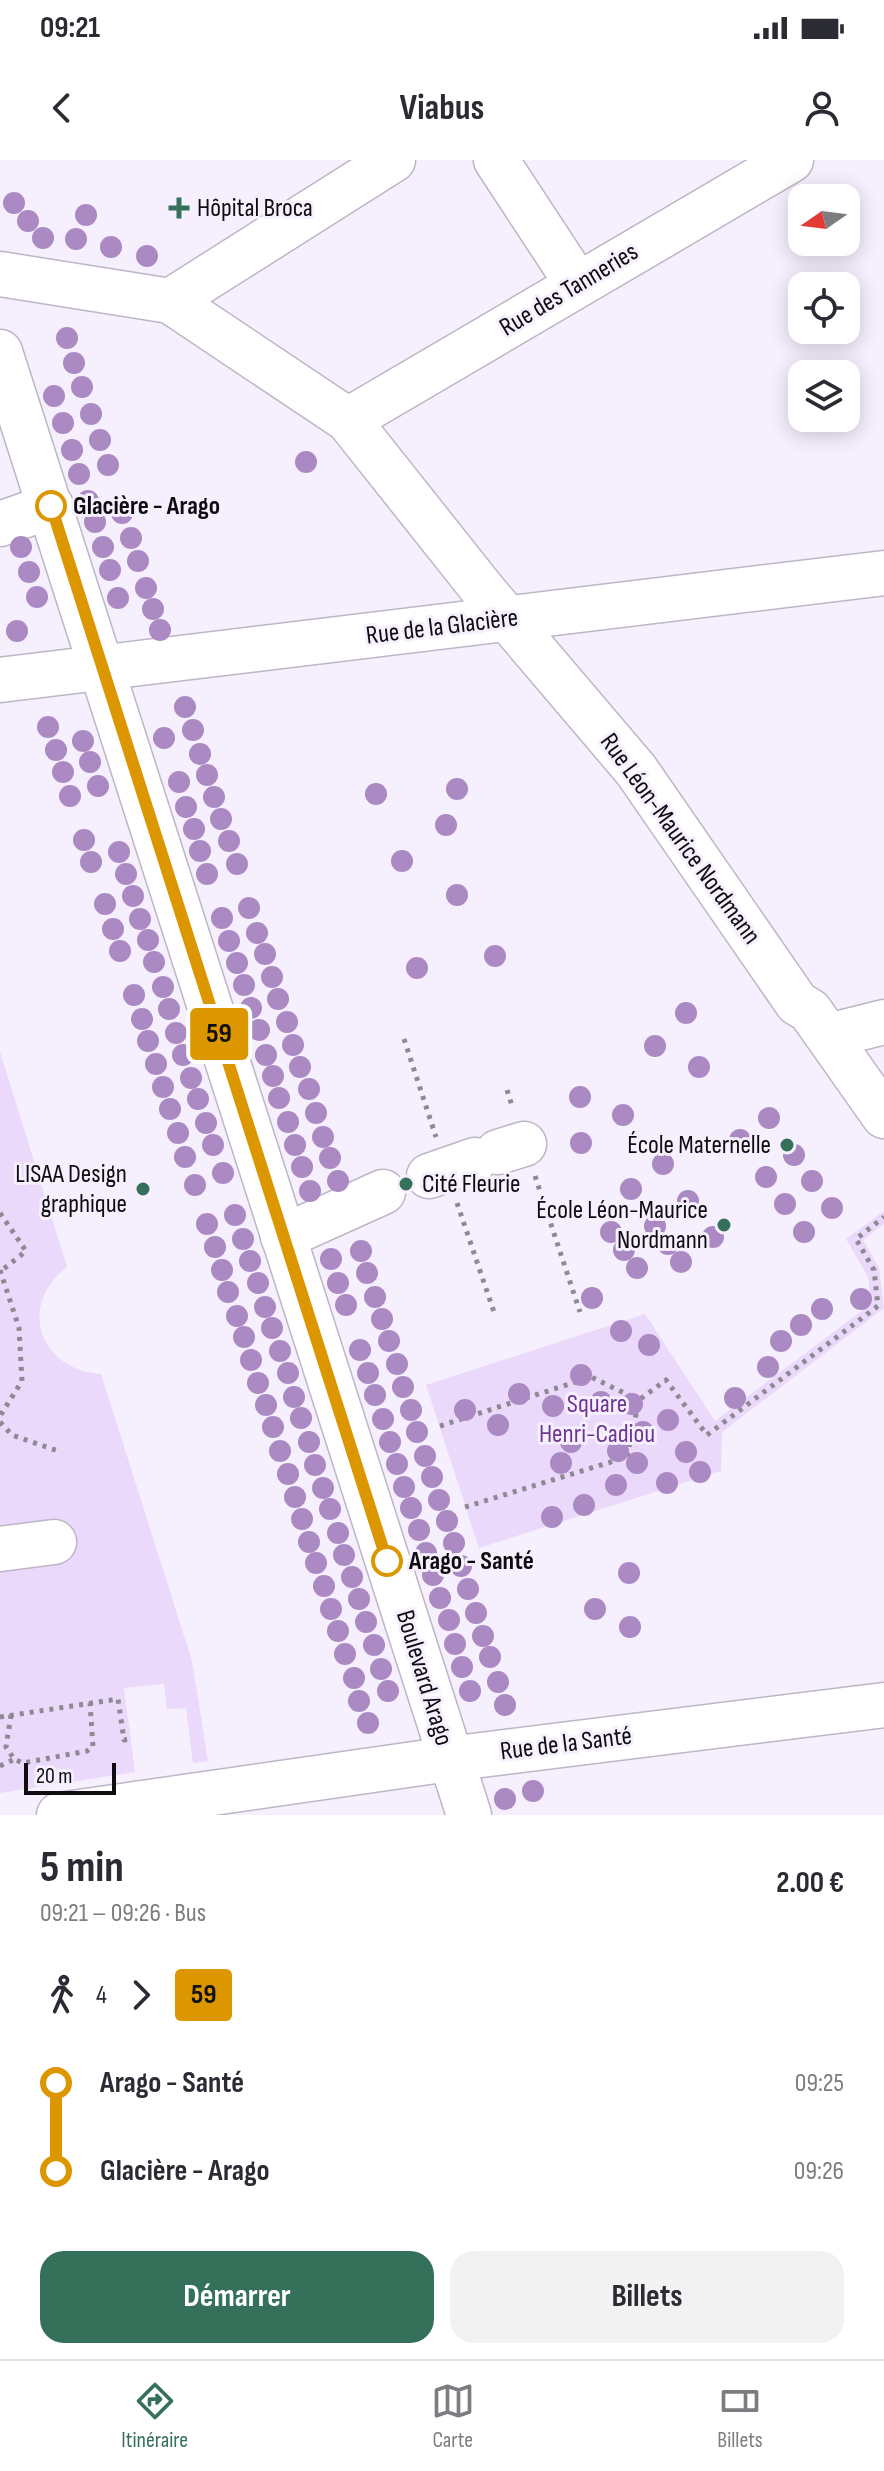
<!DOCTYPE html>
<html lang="fr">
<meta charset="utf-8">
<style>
:root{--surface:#fff;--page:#f2f2f3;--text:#2b2b33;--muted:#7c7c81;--line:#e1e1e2;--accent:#35705a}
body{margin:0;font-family:"Sofia Sans Condensed",sans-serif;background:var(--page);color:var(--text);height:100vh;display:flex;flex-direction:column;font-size:30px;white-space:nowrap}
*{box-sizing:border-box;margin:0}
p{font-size:26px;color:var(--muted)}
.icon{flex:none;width:44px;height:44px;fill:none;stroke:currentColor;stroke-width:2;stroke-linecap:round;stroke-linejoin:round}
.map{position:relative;height:1655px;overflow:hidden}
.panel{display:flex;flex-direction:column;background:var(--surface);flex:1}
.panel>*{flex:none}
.badge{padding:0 16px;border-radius:6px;font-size:28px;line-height:52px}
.needle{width:52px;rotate:256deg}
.buttons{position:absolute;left:788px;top:24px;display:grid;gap:16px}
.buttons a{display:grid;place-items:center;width:72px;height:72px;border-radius:16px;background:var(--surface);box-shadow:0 4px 20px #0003;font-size:40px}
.scale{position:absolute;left:24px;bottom:20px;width:92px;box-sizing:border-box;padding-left:8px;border:4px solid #0e0b11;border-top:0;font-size:22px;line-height:28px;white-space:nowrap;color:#0e0b11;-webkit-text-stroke:6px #f6effd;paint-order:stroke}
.map>.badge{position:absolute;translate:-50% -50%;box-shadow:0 0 0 4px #fff}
.legs{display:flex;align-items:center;gap:12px;height:88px;padding:0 40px;font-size:26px}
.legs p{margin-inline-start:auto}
.summary{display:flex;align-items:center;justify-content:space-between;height:136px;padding:0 40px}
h1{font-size:44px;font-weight:700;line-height:60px}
.button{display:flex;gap:16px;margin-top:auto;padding:16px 40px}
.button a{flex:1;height:92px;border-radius:24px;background:var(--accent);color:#fff;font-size:32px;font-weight:700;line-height:92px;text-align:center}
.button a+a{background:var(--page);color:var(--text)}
ul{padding:0 40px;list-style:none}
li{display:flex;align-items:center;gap:28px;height:88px;font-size:30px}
li i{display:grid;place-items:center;width:12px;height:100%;margin:0 10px;background:currentColor}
li i::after{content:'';width:20px;height:20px;margin:-10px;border:6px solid;border-radius:50%;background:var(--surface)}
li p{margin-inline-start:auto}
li:first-child i{background:linear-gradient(#0000 50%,currentColor 0)}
li:last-child i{background:linear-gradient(currentColor 50%,#0000 0)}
.status{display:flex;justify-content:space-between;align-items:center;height:56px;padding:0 40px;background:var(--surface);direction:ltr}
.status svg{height:22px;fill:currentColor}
header{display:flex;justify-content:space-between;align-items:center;height:104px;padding:0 40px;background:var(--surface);font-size:36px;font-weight:700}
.tab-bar{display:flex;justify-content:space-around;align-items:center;height:112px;border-top:2px solid var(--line);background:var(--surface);font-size:22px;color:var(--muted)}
.tab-bar a{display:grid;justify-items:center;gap:4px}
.tab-bar .selected{color:var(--accent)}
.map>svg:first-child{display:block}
</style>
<div class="status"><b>09:21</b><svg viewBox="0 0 49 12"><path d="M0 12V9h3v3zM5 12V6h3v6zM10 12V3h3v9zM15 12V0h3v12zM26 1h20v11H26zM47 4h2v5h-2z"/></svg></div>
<header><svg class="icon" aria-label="back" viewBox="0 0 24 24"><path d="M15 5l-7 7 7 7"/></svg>Viabus<svg class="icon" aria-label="person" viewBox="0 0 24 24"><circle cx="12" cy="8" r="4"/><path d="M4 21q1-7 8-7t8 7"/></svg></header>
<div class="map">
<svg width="884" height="1655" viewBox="0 0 884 1655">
<rect width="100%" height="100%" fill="#f6effd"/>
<!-- green -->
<path fill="#ebd9fb" d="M0,892L67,1107C17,1145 39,1210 101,1214L192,1501L208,1601L193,1603L186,1548L167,1549L164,1524L124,1528L135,1612L0,1633Z
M884,1051V1064L863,1080L879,1108L884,1148L722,1272L721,1311L479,1388L426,1225L645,1154L715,1261L871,1144L868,1117L846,1079Z"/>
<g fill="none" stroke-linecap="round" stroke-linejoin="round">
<!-- minor casing -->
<g stroke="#beb5c6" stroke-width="47">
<path id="minor" d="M496,0L578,125
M0,114L170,141L348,260L483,430L636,610L797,843L810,851L884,956
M170,141L393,0
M348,260L791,0
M0,364L51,346
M0,520L884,413
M828,876L884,862
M498,992L524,984
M429,1016L475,1000
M283,1077L383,1032
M0,1389L54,1382
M59,1655L449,1599L884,1545"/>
</g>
<!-- major casing -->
<g stroke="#beb5c6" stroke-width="47">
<path id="major" d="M0,192L469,1655"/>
</g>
<!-- path -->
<path stroke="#8e8993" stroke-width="5" stroke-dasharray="4 6" stroke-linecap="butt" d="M404,879L436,977
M507,930L513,949
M535,1016L580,1152
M457,1043L495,1155
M0,1053L26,1091L1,1111
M0,1110L19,1168L22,1221L0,1256
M0,1262L12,1275L61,1292
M440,1266L591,1217L639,1240
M465,1347L627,1297L639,1240L666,1220L707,1275L878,1146L874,1110L856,1079L884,1057
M11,1555L6,1587L14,1599L23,1603L87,1591L93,1587L90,1543
M0,1557L118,1539L124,1580L130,1579
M0,1606L13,1600"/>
<!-- minor -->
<use href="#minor" stroke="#fff" stroke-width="44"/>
<!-- major -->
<use href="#major" stroke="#fff" stroke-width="44"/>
</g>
<!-- trees -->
<g fill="#ab89c3">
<circle cx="14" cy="43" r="11"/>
<circle cx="86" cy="55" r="11"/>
<circle cx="28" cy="61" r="11"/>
<circle cx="43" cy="78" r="11"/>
<circle cx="76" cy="79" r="11"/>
<circle cx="111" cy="87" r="11"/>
<circle cx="147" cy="96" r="11"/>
<circle cx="67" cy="178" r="11"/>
<circle cx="74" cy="203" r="11"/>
<circle cx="82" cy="227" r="11"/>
<circle cx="54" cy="236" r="11"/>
<circle cx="91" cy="254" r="11"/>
<circle cx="63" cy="263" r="11"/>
<circle cx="100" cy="280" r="11"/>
<circle cx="72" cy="290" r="11"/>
<circle cx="306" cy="302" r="11"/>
<circle cx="108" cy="305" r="11"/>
<circle cx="79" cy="314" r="11"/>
<circle cx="88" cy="341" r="11"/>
<circle cx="122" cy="353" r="11"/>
<circle cx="95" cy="362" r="11"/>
<circle cx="131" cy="378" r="11"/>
<circle cx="21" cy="387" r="11"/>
<circle cx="103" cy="387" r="11"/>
<circle cx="138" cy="401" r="11"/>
<circle cx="110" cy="410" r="11"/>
<circle cx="29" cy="412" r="11"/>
<circle cx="146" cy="428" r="11"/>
<circle cx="37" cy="437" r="11"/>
<circle cx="118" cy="438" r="11"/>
<circle cx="153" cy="449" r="11"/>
<circle cx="160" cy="470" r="11"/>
<circle cx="17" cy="471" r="11"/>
<circle cx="185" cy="547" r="11"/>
<circle cx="48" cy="567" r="11"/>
<circle cx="193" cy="570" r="11"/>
<circle cx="164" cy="578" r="11"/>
<circle cx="83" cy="581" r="11"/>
<circle cx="56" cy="590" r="11"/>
<circle cx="200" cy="594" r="11"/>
<circle cx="90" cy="602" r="11"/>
<circle cx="63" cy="612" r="11"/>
<circle cx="207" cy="615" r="11"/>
<circle cx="179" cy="622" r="11"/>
<circle cx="98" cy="626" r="11"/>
<circle cx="457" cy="629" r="11"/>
<circle cx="376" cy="634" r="11"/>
<circle cx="70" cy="636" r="11"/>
<circle cx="214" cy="637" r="11"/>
<circle cx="186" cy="647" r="11"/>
<circle cx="221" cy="659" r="11"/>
<circle cx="446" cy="665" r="11"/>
<circle cx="194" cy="669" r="11"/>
<circle cx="84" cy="680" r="11"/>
<circle cx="229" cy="681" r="11"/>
<circle cx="200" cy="691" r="11"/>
<circle cx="119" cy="692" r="11"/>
<circle cx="402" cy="701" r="11"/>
<circle cx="91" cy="702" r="11"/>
<circle cx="237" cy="704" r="11"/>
<circle cx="126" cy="714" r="11"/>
<circle cx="207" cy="714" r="11"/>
<circle cx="457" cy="735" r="11"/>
<circle cx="133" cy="736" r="11"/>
<circle cx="105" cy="744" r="11"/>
<circle cx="249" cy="748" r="11"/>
<circle cx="222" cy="758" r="11"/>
<circle cx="140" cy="759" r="11"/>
<circle cx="113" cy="769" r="11"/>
<circle cx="257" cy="773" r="11"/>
<circle cx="148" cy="780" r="11"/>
<circle cx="229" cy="781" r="11"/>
<circle cx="120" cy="791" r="11"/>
<circle cx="265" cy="794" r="11"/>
<circle cx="495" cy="796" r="11"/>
<circle cx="154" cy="802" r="11"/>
<circle cx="237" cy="803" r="11"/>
<circle cx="417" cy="808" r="11"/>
<circle cx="272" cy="817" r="11"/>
<circle cx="244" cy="825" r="11"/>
<circle cx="163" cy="827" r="11"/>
<circle cx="134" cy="835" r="11"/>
<circle cx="278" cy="839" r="11"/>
<circle cx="251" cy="848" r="11"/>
<circle cx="169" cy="849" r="11"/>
<circle cx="686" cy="853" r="11"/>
<circle cx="142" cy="859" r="11"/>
<circle cx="287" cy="862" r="11"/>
<circle cx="259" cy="870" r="11"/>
<circle cx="176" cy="873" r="11"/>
<circle cx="148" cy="881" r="11"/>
<circle cx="293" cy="885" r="11"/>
<circle cx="655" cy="886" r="11"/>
<circle cx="183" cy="895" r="11"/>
<circle cx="266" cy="895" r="11"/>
<circle cx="156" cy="904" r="11"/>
<circle cx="300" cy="907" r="11"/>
<circle cx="699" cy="907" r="11"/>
<circle cx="273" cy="916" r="11"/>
<circle cx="191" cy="918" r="11"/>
<circle cx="163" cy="927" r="11"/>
<circle cx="309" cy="929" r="11"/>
<circle cx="580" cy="937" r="11"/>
<circle cx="279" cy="938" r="11"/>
<circle cx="198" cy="939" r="11"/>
<circle cx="170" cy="949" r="11"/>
<circle cx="316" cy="953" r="11"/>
<circle cx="623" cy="955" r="11"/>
<circle cx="769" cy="958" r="11"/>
<circle cx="288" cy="962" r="11"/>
<circle cx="206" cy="963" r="11"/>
<circle cx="178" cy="973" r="11"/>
<circle cx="323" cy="977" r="11"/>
<circle cx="740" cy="980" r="11"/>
<circle cx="581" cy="983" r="11"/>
<circle cx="213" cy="985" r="11"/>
<circle cx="295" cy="985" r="11"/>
<circle cx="794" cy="995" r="11"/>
<circle cx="185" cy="997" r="11"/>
<circle cx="330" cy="998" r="11"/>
<circle cx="663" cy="1004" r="11"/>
<circle cx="302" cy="1007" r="11"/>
<circle cx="223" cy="1013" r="11"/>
<circle cx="766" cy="1017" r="11"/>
<circle cx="338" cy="1021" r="11"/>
<circle cx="812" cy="1021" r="11"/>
<circle cx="195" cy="1025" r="11"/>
<circle cx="631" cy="1029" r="11"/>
<circle cx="310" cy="1031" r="11"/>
<circle cx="688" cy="1041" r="11"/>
<circle cx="785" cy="1044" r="11"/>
<circle cx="832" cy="1048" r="11"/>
<circle cx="235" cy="1055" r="11"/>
<circle cx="207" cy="1064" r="11"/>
<circle cx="655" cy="1066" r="11"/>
<circle cx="611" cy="1072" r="11"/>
<circle cx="804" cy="1072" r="11"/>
<circle cx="713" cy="1077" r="11"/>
<circle cx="243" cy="1079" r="11"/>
<circle cx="668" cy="1084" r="11"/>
<circle cx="215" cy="1087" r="11"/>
<circle cx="624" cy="1090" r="11"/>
<circle cx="361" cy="1091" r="11"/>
<circle cx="331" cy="1099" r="11"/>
<circle cx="250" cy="1101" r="11"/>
<circle cx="681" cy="1102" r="11"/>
<circle cx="637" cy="1108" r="11"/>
<circle cx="222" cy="1110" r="11"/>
<circle cx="367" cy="1113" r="11"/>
<circle cx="258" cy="1123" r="11"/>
<circle cx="338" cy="1123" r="11"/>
<circle cx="228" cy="1132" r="11"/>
<circle cx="375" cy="1137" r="11"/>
<circle cx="592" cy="1138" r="11"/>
<circle cx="861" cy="1139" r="11"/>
<circle cx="346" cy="1145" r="11"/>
<circle cx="265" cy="1147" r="11"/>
<circle cx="822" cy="1149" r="11"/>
<circle cx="237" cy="1156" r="11"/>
<circle cx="382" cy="1159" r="11"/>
<circle cx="801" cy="1165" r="11"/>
<circle cx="272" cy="1168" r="11"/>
<circle cx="621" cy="1171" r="11"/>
<circle cx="244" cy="1177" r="11"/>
<circle cx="389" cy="1181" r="11"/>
<circle cx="781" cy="1181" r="11"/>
<circle cx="649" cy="1185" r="11"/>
<circle cx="360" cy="1190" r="11"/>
<circle cx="280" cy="1191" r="11"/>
<circle cx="251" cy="1200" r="11"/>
<circle cx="397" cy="1204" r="11"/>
<circle cx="768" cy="1207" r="11"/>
<circle cx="288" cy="1213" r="11"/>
<circle cx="368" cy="1213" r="11"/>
<circle cx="581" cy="1215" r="11"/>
<circle cx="258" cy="1223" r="11"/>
<circle cx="403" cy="1227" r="11"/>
<circle cx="519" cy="1234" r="11"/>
<circle cx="375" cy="1235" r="11"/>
<circle cx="294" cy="1237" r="11"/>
<circle cx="735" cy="1238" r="11"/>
<circle cx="601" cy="1242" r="11"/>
<circle cx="632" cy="1244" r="11"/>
<circle cx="266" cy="1245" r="11"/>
<circle cx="553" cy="1246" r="11"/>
<circle cx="411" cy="1250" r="11"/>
<circle cx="465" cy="1250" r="11"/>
<circle cx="301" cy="1258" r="11"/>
<circle cx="383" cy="1259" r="11"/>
<circle cx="668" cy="1260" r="11"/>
<circle cx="498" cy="1265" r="11"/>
<circle cx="273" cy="1267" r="11"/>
<circle cx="417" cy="1272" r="11"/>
<circle cx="643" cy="1272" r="11"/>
<circle cx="309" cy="1282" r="11"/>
<circle cx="390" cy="1282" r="11"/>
<circle cx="571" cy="1282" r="11"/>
<circle cx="280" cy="1291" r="11"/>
<circle cx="618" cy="1291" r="11"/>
<circle cx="686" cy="1292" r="11"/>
<circle cx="425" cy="1296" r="11"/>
<circle cx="561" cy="1303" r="11"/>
<circle cx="637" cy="1303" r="11"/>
<circle cx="397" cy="1304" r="11"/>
<circle cx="315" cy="1305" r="11"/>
<circle cx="700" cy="1312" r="11"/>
<circle cx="288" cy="1314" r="11"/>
<circle cx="432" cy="1317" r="11"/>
<circle cx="667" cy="1323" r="11"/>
<circle cx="616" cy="1325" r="11"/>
<circle cx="404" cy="1327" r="11"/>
<circle cx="323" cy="1328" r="11"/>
<circle cx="295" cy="1337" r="11"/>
<circle cx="439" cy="1340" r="11"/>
<circle cx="584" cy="1345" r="11"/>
<circle cx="411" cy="1348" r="11"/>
<circle cx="330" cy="1349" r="11"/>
<circle cx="552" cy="1357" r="11"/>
<circle cx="302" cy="1359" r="11"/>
<circle cx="447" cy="1361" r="11"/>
<circle cx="419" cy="1370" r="11"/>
<circle cx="338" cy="1373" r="11"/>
<circle cx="309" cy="1382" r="11"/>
<circle cx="454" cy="1383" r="11"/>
<circle cx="426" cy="1393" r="11"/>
<circle cx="344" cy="1395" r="11"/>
<circle cx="316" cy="1403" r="11"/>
<circle cx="461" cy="1406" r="11"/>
<circle cx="629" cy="1413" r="11"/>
<circle cx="433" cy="1415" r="11"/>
<circle cx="352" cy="1417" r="11"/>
<circle cx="324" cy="1426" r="11"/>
<circle cx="468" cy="1429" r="11"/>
<circle cx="440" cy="1438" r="11"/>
<circle cx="359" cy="1439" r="11"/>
<circle cx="331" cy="1449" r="11"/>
<circle cx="595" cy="1449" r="11"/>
<circle cx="476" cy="1453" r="11"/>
<circle cx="449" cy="1460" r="11"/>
<circle cx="366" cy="1462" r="11"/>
<circle cx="630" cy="1467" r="11"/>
<circle cx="338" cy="1471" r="11"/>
<circle cx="483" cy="1476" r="11"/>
<circle cx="455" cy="1484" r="11"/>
<circle cx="374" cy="1485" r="11"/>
<circle cx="345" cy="1494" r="11"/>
<circle cx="490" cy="1497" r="11"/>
<circle cx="462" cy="1507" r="11"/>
<circle cx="381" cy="1509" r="11"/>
<circle cx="354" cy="1518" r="11"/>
<circle cx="498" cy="1522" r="11"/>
<circle cx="388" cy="1531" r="11"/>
<circle cx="470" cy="1531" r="11"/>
<circle cx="359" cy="1541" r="11"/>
<circle cx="505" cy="1545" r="11"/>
<circle cx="368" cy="1563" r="11"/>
<circle cx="533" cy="1631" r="11"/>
<circle cx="505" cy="1639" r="11"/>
</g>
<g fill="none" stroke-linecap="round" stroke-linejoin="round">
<!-- line-1 casing -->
<g stroke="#fff" stroke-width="18">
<path id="line-1" d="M51,346L387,1401"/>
</g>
<!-- line-1 -->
<use href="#line-1" stroke="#dc9600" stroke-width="12"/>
</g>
<!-- markers -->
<g fill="#35705a" stroke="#f6effd" stroke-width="3">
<path d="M175 36h8v8h8v8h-8v8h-8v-8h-8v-8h8z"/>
<circle cx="787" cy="985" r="8"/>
<circle cx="406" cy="1024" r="8"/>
<circle cx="143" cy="1029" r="8"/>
<circle cx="724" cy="1065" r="8"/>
</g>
<g fill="#fff" stroke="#dc9600" stroke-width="4">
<circle cx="51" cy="346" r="14"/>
<circle cx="387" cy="1401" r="14"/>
</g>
<g text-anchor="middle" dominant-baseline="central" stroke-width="6" stroke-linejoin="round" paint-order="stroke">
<!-- poi labels -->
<g font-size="26" fill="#0e0b11" stroke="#f6effd" text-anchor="end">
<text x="197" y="48" text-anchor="start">Hôpital Broca</text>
<text x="771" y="985">École Maternelle</text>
<text x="127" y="1014">LISAA Design<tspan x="127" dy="30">graphique</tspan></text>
<text x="422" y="1024" text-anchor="start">Cité Fleurie</text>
<text x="708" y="1050">École Léon-Maurice<tspan x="708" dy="30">Nordmann</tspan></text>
</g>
<!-- street labels -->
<g font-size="26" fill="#0e0b11" stroke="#f6effd">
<text transform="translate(569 130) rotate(-31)">Rue des Tanneries</text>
<text transform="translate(442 467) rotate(-7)">Rue de la Glacière</text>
<text transform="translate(680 679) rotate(54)">Rue Léon-Maurice Nordmann</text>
<text transform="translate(424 1518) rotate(73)">Boulevard Arago</text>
<text transform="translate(566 1584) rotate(-7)">Rue de la Santé</text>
</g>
<!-- stop labels -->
<g font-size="26" font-weight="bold" fill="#0e0b11" stroke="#f6effd" text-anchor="start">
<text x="73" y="346">Glacière - Arago</text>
<text x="409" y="1401">Arago - Santé</text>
</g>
<!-- park labels -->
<g font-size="26" fill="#6e3693" stroke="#f6effd">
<text x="597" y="1244">Square<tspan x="597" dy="30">Henri-Cadiou</tspan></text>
</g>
</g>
</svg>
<div class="buttons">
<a><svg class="needle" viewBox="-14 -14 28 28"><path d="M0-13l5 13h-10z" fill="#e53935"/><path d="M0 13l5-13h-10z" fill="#7c7c81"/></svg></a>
<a><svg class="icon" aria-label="locate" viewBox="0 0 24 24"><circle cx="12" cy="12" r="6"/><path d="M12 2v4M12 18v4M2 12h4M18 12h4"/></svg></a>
<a><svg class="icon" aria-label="layers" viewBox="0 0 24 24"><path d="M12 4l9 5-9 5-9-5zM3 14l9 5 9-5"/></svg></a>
</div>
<div class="scale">20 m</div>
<b class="badge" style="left:219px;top:874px;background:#dc9600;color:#111">59</b>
</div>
<section class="panel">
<div class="summary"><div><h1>5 min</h1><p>09:21 – 09:26 · Bus</p></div><b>2.00 €</b></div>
<div class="legs"><svg class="icon" aria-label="walk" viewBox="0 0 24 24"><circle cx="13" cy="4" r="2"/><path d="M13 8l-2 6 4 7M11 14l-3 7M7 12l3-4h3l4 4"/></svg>4<svg class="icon" aria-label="forward" viewBox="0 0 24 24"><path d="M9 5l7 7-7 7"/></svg><b class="badge" style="background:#dc9600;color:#111">59</b></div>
<ul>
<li><i style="color:#dc9600"></i><b>Arago - Santé</b><p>09:25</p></li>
<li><i style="color:#dc9600"></i><b>Glacière - Arago</b><p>09:26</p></li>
</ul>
<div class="button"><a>Démarrer</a><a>Billets</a></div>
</section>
<nav class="tab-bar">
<a class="selected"><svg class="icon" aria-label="directions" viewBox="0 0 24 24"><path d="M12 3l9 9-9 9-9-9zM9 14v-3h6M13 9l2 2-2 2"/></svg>Itinéraire</a>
<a><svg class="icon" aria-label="map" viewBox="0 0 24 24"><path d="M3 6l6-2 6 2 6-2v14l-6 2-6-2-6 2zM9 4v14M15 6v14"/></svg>Carte</a>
<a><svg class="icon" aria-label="tickets" viewBox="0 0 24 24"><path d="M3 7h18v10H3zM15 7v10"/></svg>Billets</a>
</nav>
